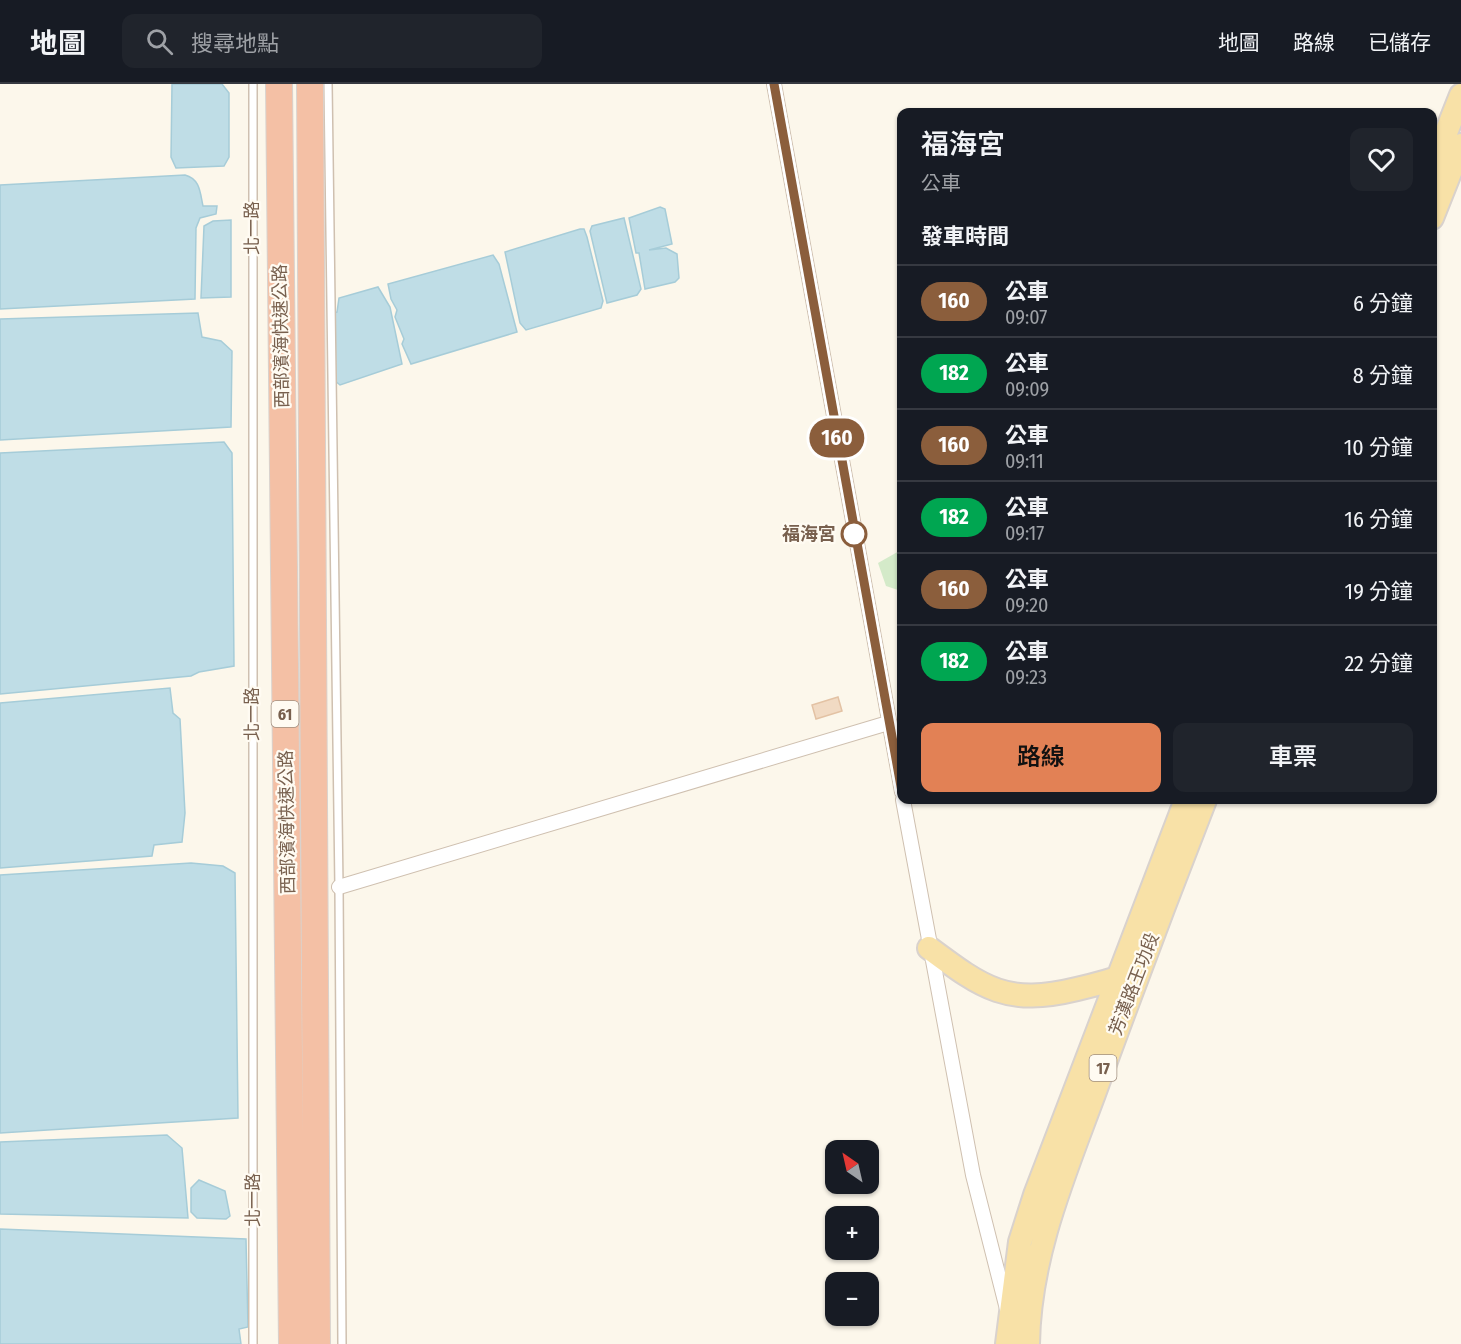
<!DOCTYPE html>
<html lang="zh-TW">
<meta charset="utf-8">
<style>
:root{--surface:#171b24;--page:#20242c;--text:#f1f3f6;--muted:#9ea1a6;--line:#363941;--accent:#e28155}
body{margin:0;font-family:"Fira Sans Condensed","Noto Sans TC",sans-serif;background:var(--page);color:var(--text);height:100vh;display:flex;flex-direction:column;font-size:22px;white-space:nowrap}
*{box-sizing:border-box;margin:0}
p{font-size:20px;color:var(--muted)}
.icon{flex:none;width:33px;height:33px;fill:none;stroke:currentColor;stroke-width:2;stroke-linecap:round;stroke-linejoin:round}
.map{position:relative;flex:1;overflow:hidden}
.details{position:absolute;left:897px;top:24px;width:540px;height:696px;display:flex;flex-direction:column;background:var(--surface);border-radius:12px;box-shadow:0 2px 4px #0004}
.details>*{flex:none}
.badge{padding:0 12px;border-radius:20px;font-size:21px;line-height:39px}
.needle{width:39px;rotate:326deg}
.tools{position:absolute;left:825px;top:1056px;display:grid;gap:12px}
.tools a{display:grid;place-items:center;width:54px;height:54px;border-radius:12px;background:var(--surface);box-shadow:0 2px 4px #0004;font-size:30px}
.map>.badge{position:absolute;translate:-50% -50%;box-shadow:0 0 0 3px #fff}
h2{padding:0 24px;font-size:22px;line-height:54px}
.round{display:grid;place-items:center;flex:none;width:63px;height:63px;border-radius:12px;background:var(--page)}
.head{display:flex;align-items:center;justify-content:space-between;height:102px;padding:0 24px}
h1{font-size:28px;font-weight:600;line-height:45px}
.button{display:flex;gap:12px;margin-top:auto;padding:12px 24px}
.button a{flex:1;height:69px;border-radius:12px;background:var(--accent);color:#111;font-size:24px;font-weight:600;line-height:69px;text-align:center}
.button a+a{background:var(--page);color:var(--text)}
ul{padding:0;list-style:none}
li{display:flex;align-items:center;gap:18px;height:72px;padding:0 24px;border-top:2px solid var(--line)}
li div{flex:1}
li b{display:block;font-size:22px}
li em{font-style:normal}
li .badge{min-width:66px;font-weight:700;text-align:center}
header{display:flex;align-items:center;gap:36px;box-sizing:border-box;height:84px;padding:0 30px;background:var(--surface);border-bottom:2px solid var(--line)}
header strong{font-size:28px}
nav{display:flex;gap:33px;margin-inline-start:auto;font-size:21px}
.search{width:420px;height:54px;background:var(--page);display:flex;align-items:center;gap:15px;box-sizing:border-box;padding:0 21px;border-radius:12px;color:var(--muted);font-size:22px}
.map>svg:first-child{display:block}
</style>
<header>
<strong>地圖</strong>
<div class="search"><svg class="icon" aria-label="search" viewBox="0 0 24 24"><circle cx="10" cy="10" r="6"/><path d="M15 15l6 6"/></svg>搜尋地點</div>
<nav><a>地圖</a><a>路線</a><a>已儲存</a></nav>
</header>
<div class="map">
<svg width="1461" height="1260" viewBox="0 0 1461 1260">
<rect width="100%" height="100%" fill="#fcf7eb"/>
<!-- green -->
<path fill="#d4eac9" d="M901,466V507L886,502L878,479Z"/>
<!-- water -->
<path fill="#bfdde6" stroke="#a6ccd8" stroke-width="1.5" d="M172,0H222L229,9V73L224,82L176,84L171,73Z
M185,91C200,95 200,108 203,122H217L216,130L200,134L196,144L195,215L0,225V101Z
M660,123L665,125L672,160L649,166L666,164L677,170L679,194L675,198L645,205L639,169H636L629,134Z
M624,134L641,205L637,211L607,219L590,147L592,142Z
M231,136V213L201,214L204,142L213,137Z
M580,145H584L587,153L603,217L601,224L526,246L520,239L505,168Z
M493,171L499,180L517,248L411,280L402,260L404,255L395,233L397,226L391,215L388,200Z
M378,203L390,223L402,280L340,301L334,296L332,229L337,228L339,214Z
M198,229L202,253L221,257L232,267L231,343L0,356V235Z
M224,358L232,369L234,582L199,588L191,592L0,610V369Z
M170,604L173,629L180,635L185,729L182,758L154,761L152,772L0,784V619Z
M191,779L223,782L235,789L238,1034L0,1049V791Z
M167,1051L182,1064L188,1134L0,1130V1058Z
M199,1096L225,1107L230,1132L226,1135L197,1134L191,1128V1104Z
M0,1145L246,1155L248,1243L239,1245L241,1260H0Z"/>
<!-- building -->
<path fill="#f1dac3" stroke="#e3c2a4" stroke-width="1.5" d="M838,613L842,627L816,635L812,621Z"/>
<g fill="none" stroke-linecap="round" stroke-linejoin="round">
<!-- lane casing -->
<g stroke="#cfc0b0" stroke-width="10">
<path id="lane" d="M253,0V1260
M328,0L339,803L342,1260"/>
</g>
<!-- street casing -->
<g stroke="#cfc0b0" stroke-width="16">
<path id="street" d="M774,0L902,708
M903,716L973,1091L1007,1225
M339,803L888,639"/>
</g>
<!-- primary casing -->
<g stroke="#d9d2cd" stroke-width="26">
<path id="primary" d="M1432,84L1461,11
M1432,134L1461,61
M929,864C984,905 1007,922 1077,905C1094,901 1110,897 1126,891
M1007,1260L1020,1158L1035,1111L1186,716
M1028,1260C1029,1173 1064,1091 1094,1010C1130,911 1167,813 1205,716"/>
</g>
<!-- highway casing -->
<g stroke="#d9d2cd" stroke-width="28">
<path id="highway" d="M279,0L292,1260
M310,0L317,1260"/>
</g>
<!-- lane -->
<use href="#lane" stroke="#fff" stroke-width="7"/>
<!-- street -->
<use href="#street" stroke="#fff" stroke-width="14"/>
<!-- primary -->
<use href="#primary" stroke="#f8e1a7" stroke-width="22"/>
<!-- highway -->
<use href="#highway" stroke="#f4c0a5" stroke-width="26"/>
</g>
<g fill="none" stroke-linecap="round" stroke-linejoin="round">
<!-- line casing -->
<g stroke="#fff" stroke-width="14">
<path id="line" d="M774,0L902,708"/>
</g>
<!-- line -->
<use href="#line" stroke="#8b5e3c" stroke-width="9"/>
</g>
<!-- markers -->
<circle fill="#fff" stroke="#8b5e3c" stroke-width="3" cx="854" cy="450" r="12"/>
<g text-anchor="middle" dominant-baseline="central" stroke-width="4.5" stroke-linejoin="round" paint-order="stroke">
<!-- shield labels -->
<g fill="#fffbf2" stroke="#a08e7f" stroke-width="1.5">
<rect x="271.5" y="617" width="27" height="26" rx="4.5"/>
<rect x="1089.5" y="971" width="27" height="26" rx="4.5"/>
</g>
<g font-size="16" font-weight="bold" fill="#78604e">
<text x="285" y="630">61</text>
<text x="1103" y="984">17</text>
</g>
<!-- street labels -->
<g font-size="18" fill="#78604e" stroke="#fffbf2">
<text transform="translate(252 144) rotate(-90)">北一路</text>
<text transform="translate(281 252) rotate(-91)">西部濱海快速公路</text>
<text transform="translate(252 630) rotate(-90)">北一路</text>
<text transform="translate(287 738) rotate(-91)">西部濱海快速公路</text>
<text transform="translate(1134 900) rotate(-69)">芳漢路王功段</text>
<text transform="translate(253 1116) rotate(-90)">北一路</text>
</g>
<!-- stop labels -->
<g font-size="18" font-weight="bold" fill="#78604e" stroke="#fffbf2" text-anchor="end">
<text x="836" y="450">福海宮</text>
</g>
</g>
</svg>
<div class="tools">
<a><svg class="needle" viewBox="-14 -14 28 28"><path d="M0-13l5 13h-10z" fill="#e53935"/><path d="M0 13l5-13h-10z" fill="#9ea1a6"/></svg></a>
<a>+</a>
<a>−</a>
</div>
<b class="badge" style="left:837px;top:354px;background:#8b5e3c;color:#fff">160</b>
<section class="details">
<div class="head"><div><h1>福海宮</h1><p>公車</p></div><a class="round"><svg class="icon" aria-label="heart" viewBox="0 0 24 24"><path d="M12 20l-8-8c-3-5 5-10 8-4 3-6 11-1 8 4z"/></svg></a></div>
<h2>發車時間</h2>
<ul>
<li><span class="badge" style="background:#8b5e3c;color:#fff">160</span><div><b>公車</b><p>09:07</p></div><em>6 分鐘</em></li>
<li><span class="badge" style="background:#00a651;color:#fff">182</span><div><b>公車</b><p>09:09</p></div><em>8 分鐘</em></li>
<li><span class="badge" style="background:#8b5e3c;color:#fff">160</span><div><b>公車</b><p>09:11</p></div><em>10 分鐘</em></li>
<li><span class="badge" style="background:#00a651;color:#fff">182</span><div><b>公車</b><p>09:17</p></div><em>16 分鐘</em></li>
<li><span class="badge" style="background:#8b5e3c;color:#fff">160</span><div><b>公車</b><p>09:20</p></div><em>19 分鐘</em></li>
<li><span class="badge" style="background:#00a651;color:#fff">182</span><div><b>公車</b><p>09:23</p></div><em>22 分鐘</em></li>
</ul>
<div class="button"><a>路線</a><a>車票</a></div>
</section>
</div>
